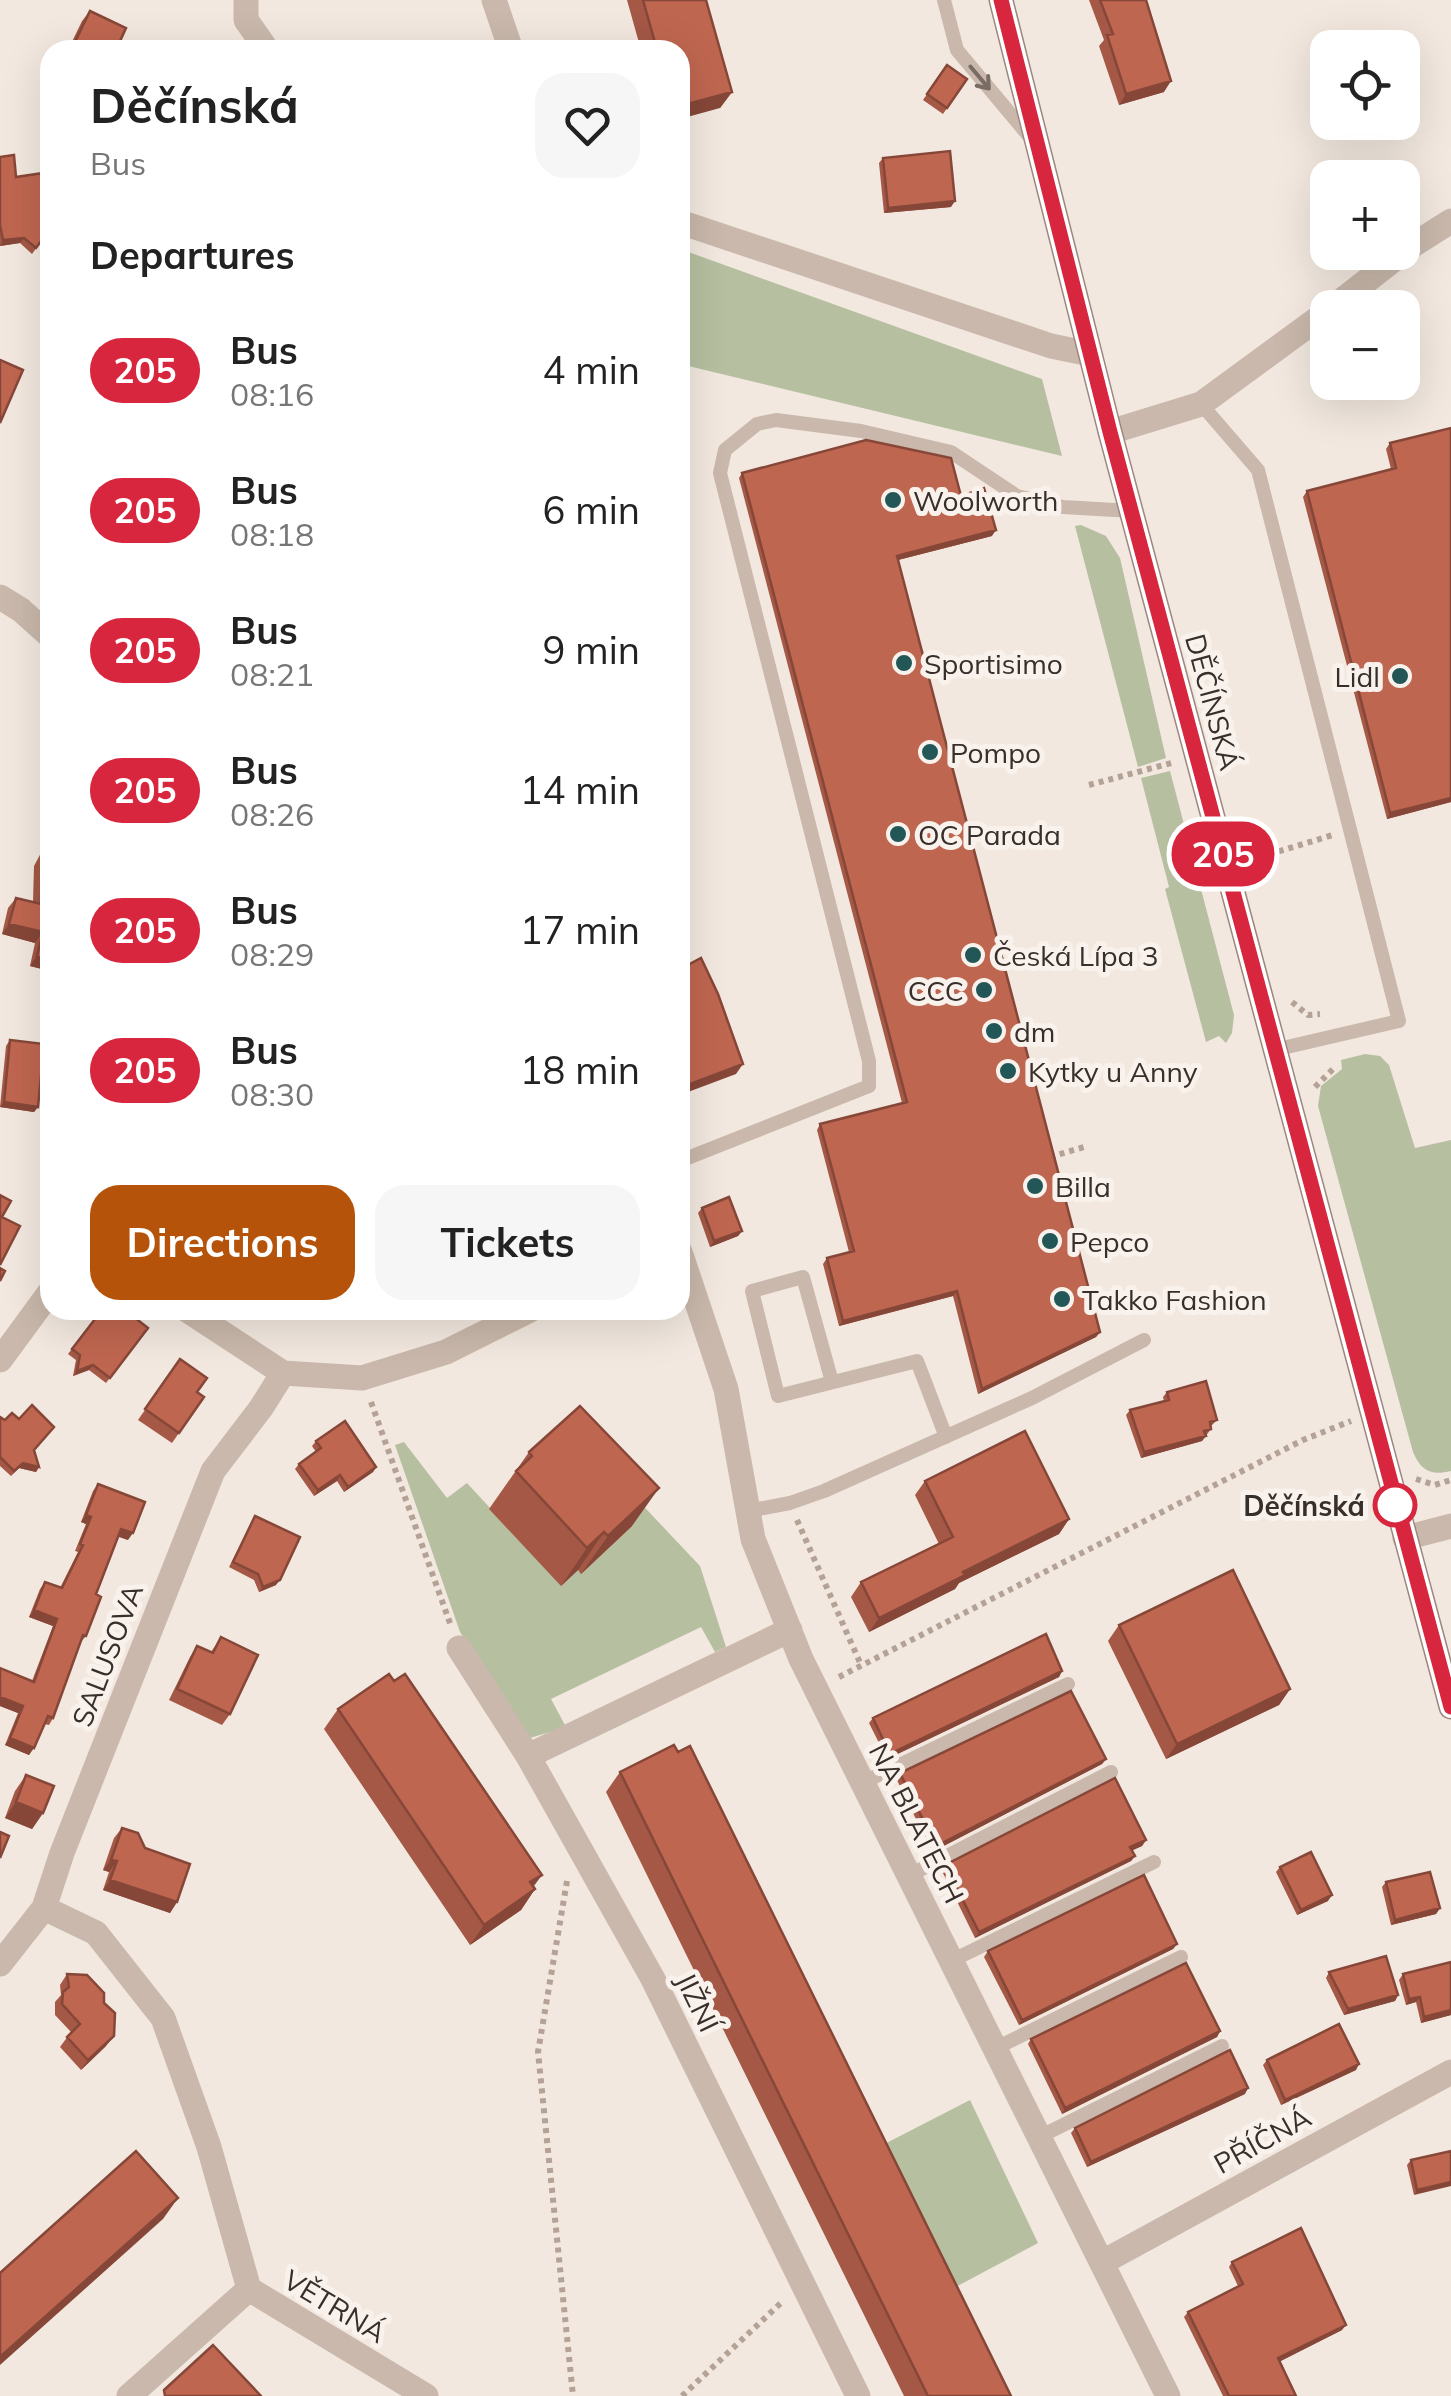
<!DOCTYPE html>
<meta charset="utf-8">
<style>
:root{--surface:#fff;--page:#f6f6f6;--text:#222;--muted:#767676;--accent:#b45309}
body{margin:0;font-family:Mulish,sans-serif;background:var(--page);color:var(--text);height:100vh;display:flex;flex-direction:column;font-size:38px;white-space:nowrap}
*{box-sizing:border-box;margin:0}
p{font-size:32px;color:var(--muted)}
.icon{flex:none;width:55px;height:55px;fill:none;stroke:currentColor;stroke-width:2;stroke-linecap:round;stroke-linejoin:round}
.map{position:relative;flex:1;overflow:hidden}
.sheet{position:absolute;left:40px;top:40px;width:650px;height:1280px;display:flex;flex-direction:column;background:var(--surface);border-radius:30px;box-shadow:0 10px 40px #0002}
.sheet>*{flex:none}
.badge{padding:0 20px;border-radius:32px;font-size:35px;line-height:65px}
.tools{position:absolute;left:1310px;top:30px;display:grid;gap:20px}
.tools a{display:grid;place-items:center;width:110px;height:110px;border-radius:20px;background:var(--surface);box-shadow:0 10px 40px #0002;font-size:50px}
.map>.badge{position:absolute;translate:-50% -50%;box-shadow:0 0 0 5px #fff}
h2{padding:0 50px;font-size:38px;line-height:90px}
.round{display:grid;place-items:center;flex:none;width:105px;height:105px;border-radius:30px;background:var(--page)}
.headline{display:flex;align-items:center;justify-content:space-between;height:170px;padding:0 50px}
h1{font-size:48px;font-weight:700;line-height:75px}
.cta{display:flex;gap:20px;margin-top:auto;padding:20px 50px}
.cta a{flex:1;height:115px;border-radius:30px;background:var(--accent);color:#fff;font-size:40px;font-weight:700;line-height:115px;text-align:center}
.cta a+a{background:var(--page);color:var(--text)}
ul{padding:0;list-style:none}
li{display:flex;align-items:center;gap:30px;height:140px;padding:0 50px}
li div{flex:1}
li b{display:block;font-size:38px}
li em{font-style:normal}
li .badge{min-width:110px;font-weight:700;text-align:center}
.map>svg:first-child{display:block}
</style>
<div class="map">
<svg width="1451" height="2396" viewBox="0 0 1451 2396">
<rect width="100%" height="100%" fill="#f2e8df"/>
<!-- green -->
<path fill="#b6c0a0" d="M680,249L1042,379L1062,456L680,364Z
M1081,525L1106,536L1120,558L1166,758L1138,767L1075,526Z
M1170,771L1234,1015L1232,1033L1226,1043L1219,1036L1206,1042L1165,889L1169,887L1141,778Z
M1365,1054L1380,1056L1389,1065L1415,1148L1451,1140V1471C1431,1476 1421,1471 1413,1452L1318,1106L1321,1086L1342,1069L1341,1060Z
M404,1442L447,1498L467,1483L561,1585L578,1570L582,1573L616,1477L700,1566L726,1647L715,1652L701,1627L551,1699L566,1727L530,1738L460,1632L395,1445Z
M970,2100L1038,2243L937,2297L867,2153Z"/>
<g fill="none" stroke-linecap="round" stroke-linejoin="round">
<!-- path -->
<path stroke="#b5a296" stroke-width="6" stroke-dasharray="5 5" stroke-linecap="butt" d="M1089,785L1175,762
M1250,860L1333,835
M1292,1002L1308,1015L1320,1014
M1315,1087L1335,1067
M1050,1157L1084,1147
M371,1402L451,1626
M1416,1479L1435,1485L1451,1480
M797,1520L861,1665
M839,1677L1303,1440L1351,1421
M567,1881L538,2052L573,2396
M682,2396L783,2301"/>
<!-- lane -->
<path stroke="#c9b8ab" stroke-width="14" d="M944,0L957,50L1029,136
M1201,404L1258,470L1399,1021L1274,1050
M680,1161L869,1086V1061L720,473L725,450L757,424L776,420L861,431L951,452L1017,496L1063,507L1132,511
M832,1382L803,1277L752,1291L778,1396L917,1361L946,1437
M748,1511L790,1503L824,1491L1032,1398L1144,1340
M864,1782L1068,1684
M910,1875L1111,1772
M953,1960L1154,1862
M996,2048L1181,1957
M1039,2137L1222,2046"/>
<!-- street -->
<path stroke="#c9b8ab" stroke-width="25" d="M246,0V20L267,50
M494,0L511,50
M680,222L1051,346L1090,354
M1332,308L1410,247L1451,221
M1110,432L1201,404L1328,311
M0,597L21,610L50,636
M680,1252L726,1389L753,1539L801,1659L1168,2396
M187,1310L283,1373L362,1378L446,1352L530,1310
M0,1360L50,1292
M1405,1538L1451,1526
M459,1648L528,1756L653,1979L858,2396
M528,1756L790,1630
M44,1908L96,1933L163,2018L209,2147L249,2289
M0,1964L44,1908L62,1853L213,1471L261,1408L283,1373
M1103,2262L1451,2072
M129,2396L249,2289L426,2396"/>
<!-- secondary -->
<path stroke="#9d877d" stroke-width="25" d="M1001,0L1110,432L1451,1707"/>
</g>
<!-- wall -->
<path fill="#a45845" d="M627,0H706L732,92L720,108L680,50H641Z
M1089,0H1146L1164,92L1119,105L1099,46L1104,40Z
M90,11L116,50H68L82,21Z
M947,65L967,79L943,114L923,100Z
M50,68V101L45,99L49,90L43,79Z
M0,157L16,177L50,229L32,254L20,243L0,246Z
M883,158L951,207L884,213L879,163Z
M1451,428V802L1387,819L1303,497L1307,491L1391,469L1386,449L1390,443Z
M50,439V462L42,450Z
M742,473L961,496L992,536L898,560L1100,1332L1096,1337L978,1394L953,1296L839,1326L823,1264L827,1258L849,1252L817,1130L820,1124L902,1103L739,478Z
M50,836V971L30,966L35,943L2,934L8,908L16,898L33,902L34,866Z
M10,1040L38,1107L34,1112L0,1107L6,1046Z
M702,1208L742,1231L738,1236L710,1247L698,1213Z
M102,1310L148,1328L106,1383L89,1370L73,1376L76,1360L68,1354Z
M180,1359L197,1392L204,1397L172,1443L138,1420Z
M1167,1392L1217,1420L1211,1426V1429L1202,1441L1141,1458L1126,1415L1130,1410L1164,1401L1163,1397Z
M0,1417L34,1451L39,1467L36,1472L19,1468L11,1476L0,1466Z
M316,1441L376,1467L373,1472L344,1492L337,1481L314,1496L295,1469L299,1464L316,1452L312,1446Z
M529,1452L632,1526L581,1574L578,1570L561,1586L489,1509Z
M925,1481L1069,1519L1059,1534L959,1583L955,1589L869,1632L851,1597L861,1582L939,1544L915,1495Z
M98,1484L128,1540L118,1536L96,1594L86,1636L80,1643L53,1718L49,1725L44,1724L29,1755L5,1745L18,1713L0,1706V1668L32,1681L53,1626L29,1617L40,1589L45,1582L60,1588L78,1552L75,1551L86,1524L81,1522L93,1491Z
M255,1516L276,1585L259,1592L254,1580L229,1567Z
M1119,1625L1290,1689L1279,1705L1166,1759L1108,1641Z
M221,1637L230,1714L222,1725L169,1700L190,1657L197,1646L211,1652Z
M1062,1671L1059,1677L887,1759L869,1723L873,1718Z
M394,1681L535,1889L521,1910L470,1945L324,1729L338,1709Z
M1106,1759L1102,1764L932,1852L896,1778L900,1773Z
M620,1772L1011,2396H904L606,1792Z
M26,1775L43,1813L32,1829L5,1818L15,1791Z
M122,1828L145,1848L177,1902L170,1913L103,1890L109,1872L103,1870L114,1838Z
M1146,1840L1142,1846L1132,1850L1135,1856L1131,1861L975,1938L942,1871L945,1865Z
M1280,1867L1328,1901L1297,1915L1276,1872Z
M1386,1882L1440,1908L1436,1914L1391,1925L1382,1887Z
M1177,1944L1173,1949L1019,2025L984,1957L988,1951Z
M1451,1962V2015L1421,2023L1416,2002L1406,2005L1399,1980L1403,1974Z
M1329,1972L1398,1995L1395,2001L1344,2015L1326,1978Z
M67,1974L104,2003L106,2046L81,2070L60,2047L71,2032L55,2015V2002L61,1995L60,1985Z
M1220,2031L1217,2037L1062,2114L1028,2044L1031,2039Z
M1267,2060L1356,2070L1281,2105L1263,2065Z
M1245,2094L1087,2167L1071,2133L1075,2128Z
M1451,2151L1414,2195L1407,2165L1411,2160Z
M1232,2262L1342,2330L1280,2361L1296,2396H1223L1184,2317L1188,2312L1238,2286L1229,2267Z"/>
<!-- shaded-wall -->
<path fill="#864738" d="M1171,81L1164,92L1119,105L1126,94Z
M732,92L720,108L680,119V106Z
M955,201L951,207L884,213L888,208Z
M24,238L20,243L0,246L3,240Z
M996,530L992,536L894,561L897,556Z
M1451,798V802L1387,819L1390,813Z
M9,924L43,932L35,943L2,934Z
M37,956L50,959V971L30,966Z
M743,1064L736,1074L680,1095V1088Z
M4,1102L38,1107L34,1112L0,1107Z
M742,1231L738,1236L710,1247L714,1241Z
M957,1291L953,1296L839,1326L843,1321Z
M1100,1332L1096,1337L978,1394L982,1389Z
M93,1365L89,1370L73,1376L77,1371Z
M1206,1436L1202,1441L1141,1458L1144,1452Z
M23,1463L39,1467L36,1472L19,1468L11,1476Z
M376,1467L373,1472L344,1492L348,1487Z
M340,1475L337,1481L314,1496L318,1490Z
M659,1488L632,1526L581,1574L608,1536Z
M86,1515L91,1517L86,1524L81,1522Z
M1069,1519L1059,1534L959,1583L955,1589L869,1632L879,1618L963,1572Z
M121,1529L133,1533L128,1540L116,1536Z
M604,1532L578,1570L561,1586L587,1548Z
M280,1580L276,1585L259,1592L263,1587Z
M34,1610L57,1619L53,1626L29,1617Z
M1062,1671L1059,1677L887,1759L890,1754Z
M1290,1689L1279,1705L1166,1759L1177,1744Z
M0,1697L23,1706L18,1713L0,1706Z
M10,1738L34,1748L29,1755L5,1745Z
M1106,1759L1102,1764L932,1852L936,1846Z
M16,1802L43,1813L32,1829L5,1818Z
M1146,1840L1142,1846L1127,1853L1130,1847Z
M1135,1856L1131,1861L975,1938L979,1932Z
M111,1860L117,1861L109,1872L103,1870Z
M542,1875L528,1894L535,1889L521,1910L470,1945L484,1925L530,1882Z
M110,1880L177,1902L170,1913L103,1890Z
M1332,1895L1328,1901L1297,1915L1301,1910Z
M1440,1908L1436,1914L1391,1925L1395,1920Z
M1177,1944L1173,1949L1019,2025L1022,2020Z
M1398,1995L1395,2001L1344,2015L1348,2009Z
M1420,1997L1416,2002L1406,2005L1409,1999Z
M1451,2010V2015L1421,2023L1424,2017Z
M1220,2031L1217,2037L1062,2114L1065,2108Z
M114,2036L106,2046L81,2070L88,2060Z
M1359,2064L1356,2070L1281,2105L1285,2100Z
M1248,2088L1245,2094L1087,2167L1091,2162Z
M1451,2182V2186L1414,2195L1417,2190Z
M178,2198L163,2219L0,2365V2357Z
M1346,2325L1342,2330L1275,2364L1278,2358Z"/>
<!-- building -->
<path fill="#bf6650" stroke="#864738" stroke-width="2.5" d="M643,0H706L732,92L680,106V50H657Z
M1100,0H1146L1171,81L1126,94L1107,35L1113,34Z
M90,11L126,28L116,50H71Z
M947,65L967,79L947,108L927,94Z
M950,151L955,201L888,208L883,158Z
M14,155L16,177L43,173L50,229L36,248L24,238L3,240L0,225V157Z
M0,360L23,370L0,423Z
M1451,428V798L1390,813L1307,491L1396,468L1390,443Z
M866,440L951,458L961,496L984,488L996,530L897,556L1100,1332L982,1389L957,1291L843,1321L827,1258L854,1251L820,1124L907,1102L742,473Z
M680,499L688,523L680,526Z
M50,840V959L37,956L43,932L9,924L16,898L41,904L42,856Z
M680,957L684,967L701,958L718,994L743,1064L680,1088Z
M10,1040L44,1044L38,1107L4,1102Z
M0,1195L11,1201L2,1217L20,1226L0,1265Z
M729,1197L742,1231L714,1241L702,1208Z
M0,1268L5,1271L0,1281Z
M102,1310H125L148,1328L110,1378L93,1365L77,1371L80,1355L72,1349Z
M180,1359L207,1378L197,1392L204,1397L179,1433L145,1409Z
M1206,1381L1217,1420L1210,1422L1211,1429L1204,1431L1206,1436L1144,1452L1130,1410L1169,1400L1167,1392Z
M32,1405L54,1427L34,1450L39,1467L23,1463L14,1471L0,1457V1417L5,1420L12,1413L19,1419Z
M580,1406L659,1488L608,1536L604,1532L587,1548L516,1471L532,1456L529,1452Z
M345,1421L376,1467L348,1487L340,1475L318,1490L299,1464L321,1448L316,1441Z
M1025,1431L1069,1519L963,1572L965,1575L879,1618L861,1582L953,1537L925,1481Z
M98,1484L145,1502L133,1533L121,1529L96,1594L101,1597L86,1636L83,1635L53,1718L48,1716L34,1748L10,1738L23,1706L0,1697V1668L34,1682L57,1619L34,1610L45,1582L62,1588L83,1545L80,1544L91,1517L86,1515Z
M255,1516L300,1537L280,1580L263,1587L258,1574L233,1562Z
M1233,1570L1290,1689L1177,1744L1119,1625Z
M1046,1634L1062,1671L890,1754L873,1718Z
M221,1637L258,1655L230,1714L177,1689L197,1646L213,1653Z
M389,1674L394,1681L405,1674L542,1875L530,1882L535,1889L484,1925L338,1709Z
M1071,1691L1106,1759L936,1846L900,1773Z
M674,1745L678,1752L690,1746L1011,2396H928L620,1772Z
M26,1775L54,1786L43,1813L16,1802Z
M1115,1778L1146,1840L1130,1847L1135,1856L979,1932L945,1865Z
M122,1828L138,1833L145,1848L190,1864L177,1902L110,1880L117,1861L111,1860Z
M0,1832L9,1836L0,1858Z
M1311,1852L1332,1895L1301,1910L1280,1867Z
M1430,1872L1440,1908L1395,1920L1386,1882Z
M1144,1875L1177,1944L1022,2020L988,1951Z
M1386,1956L1398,1995L1348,2009L1329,1972Z
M1451,1962V2010L1424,2017L1420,1997L1409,1999L1403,1974Z
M1186,1963L1220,2031L1065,2108L1031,2039Z
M67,1974L87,1975L104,1993V2003L115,2013L114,2036L88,2060L67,2037L80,2024L62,2004L63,1992L69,1987Z
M1339,2024L1359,2064L1285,2100L1267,2060Z
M1230,2050L1248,2088L1091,2162L1075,2128Z
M136,2151L178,2198L0,2357V2273Z
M1451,2151V2182L1417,2190L1411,2160Z
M1301,2228L1346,2325L1278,2358L1296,2396H1229L1188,2312L1243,2284L1232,2262Z
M213,2345L261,2396H165L164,2390Z"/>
<!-- one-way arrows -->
<defs><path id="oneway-shaft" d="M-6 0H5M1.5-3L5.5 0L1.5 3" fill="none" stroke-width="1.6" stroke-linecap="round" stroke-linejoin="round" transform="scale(2.5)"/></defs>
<use stroke="#796c64" href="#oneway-shaft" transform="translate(980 78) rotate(50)"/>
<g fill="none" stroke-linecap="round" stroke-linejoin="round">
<!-- line casing -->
<g stroke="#fff" stroke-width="22">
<path id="line" d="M1001,0L1110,432L1451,1707"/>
</g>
<!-- line -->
<use href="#line" stroke="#d7263d" stroke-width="15"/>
</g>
<!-- markers -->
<g fill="#225657" stroke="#f9f2ec" stroke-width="4">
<circle cx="893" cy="500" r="10"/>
<circle cx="904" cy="663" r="10"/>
<circle cx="1400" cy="676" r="10"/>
<circle cx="930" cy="752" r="10"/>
<circle cx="898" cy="834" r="10"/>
<circle cx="973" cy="955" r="10"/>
<circle cx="984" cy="990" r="10"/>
<circle cx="994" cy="1031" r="10"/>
<circle cx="1008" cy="1071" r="10"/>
<circle cx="1035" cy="1186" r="10"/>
<circle cx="1050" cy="1241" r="10"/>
<circle cx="1062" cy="1299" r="10"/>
</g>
<circle fill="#fff" stroke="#d7263d" stroke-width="5" cx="1395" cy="1505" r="20"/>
<g text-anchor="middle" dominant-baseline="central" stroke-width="10" stroke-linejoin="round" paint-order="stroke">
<!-- poi labels -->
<g font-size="28" fill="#382e2a" stroke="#f9f2ec" text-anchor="start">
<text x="913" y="500">Woolworth</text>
<text x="924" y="663">Sportisimo</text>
<text x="1380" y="676" text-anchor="end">Lidl</text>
<text x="950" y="752">Pompo</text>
<text x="918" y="834">OC Parada</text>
<text x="993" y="955">Česká Lípa 3</text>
<text x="964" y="990" text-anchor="end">CCC</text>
<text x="1014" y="1031">dm</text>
<text x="1028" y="1071">Kytky u Anny</text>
<text x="1055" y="1186">Billa</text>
<text x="1070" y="1241">Pepco</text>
<text x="1082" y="1299">Takko Fashion</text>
</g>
<!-- street labels -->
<g font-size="28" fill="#382e2a" stroke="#f9f2ec">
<text transform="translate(1213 702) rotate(75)">DĚČÍNSKÁ</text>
<text transform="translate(107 1655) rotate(-69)">SALUSOVA</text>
<text transform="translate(917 1823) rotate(63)">NA BLATECH</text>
<text transform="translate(698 2002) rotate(64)">JIŽNÍ</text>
<text transform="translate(1262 2140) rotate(-29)">PŘÍČNÁ</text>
<text transform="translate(335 2306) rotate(31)">VĚTRNÁ</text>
</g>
<!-- stop labels -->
<g font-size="28" font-weight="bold" fill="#382e2a" stroke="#f9f2ec" text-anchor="end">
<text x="1365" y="1505">Děčínská</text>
</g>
</g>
</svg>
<div class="tools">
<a><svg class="icon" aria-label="locate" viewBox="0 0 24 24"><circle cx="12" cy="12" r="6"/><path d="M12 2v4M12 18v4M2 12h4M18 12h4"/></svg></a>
<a>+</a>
<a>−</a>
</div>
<b class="badge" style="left:1223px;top:854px;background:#d7263d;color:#fff">205</b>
<section class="sheet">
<div class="headline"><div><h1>Děčínská</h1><p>Bus</p></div><a class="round"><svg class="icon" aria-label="heart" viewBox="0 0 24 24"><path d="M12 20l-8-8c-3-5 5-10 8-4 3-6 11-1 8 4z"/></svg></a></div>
<h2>Departures</h2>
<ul>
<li><span class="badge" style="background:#d7263d;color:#fff">205</span><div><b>Bus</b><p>08:16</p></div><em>4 min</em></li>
<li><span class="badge" style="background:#d7263d;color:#fff">205</span><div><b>Bus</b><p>08:18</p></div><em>6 min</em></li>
<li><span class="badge" style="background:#d7263d;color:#fff">205</span><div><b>Bus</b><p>08:21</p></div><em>9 min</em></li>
<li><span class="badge" style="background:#d7263d;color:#fff">205</span><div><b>Bus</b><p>08:26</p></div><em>14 min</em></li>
<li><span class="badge" style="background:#d7263d;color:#fff">205</span><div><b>Bus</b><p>08:29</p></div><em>17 min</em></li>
<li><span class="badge" style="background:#d7263d;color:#fff">205</span><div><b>Bus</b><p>08:30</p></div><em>18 min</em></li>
</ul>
<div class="cta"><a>Directions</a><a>Tickets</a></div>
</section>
</div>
